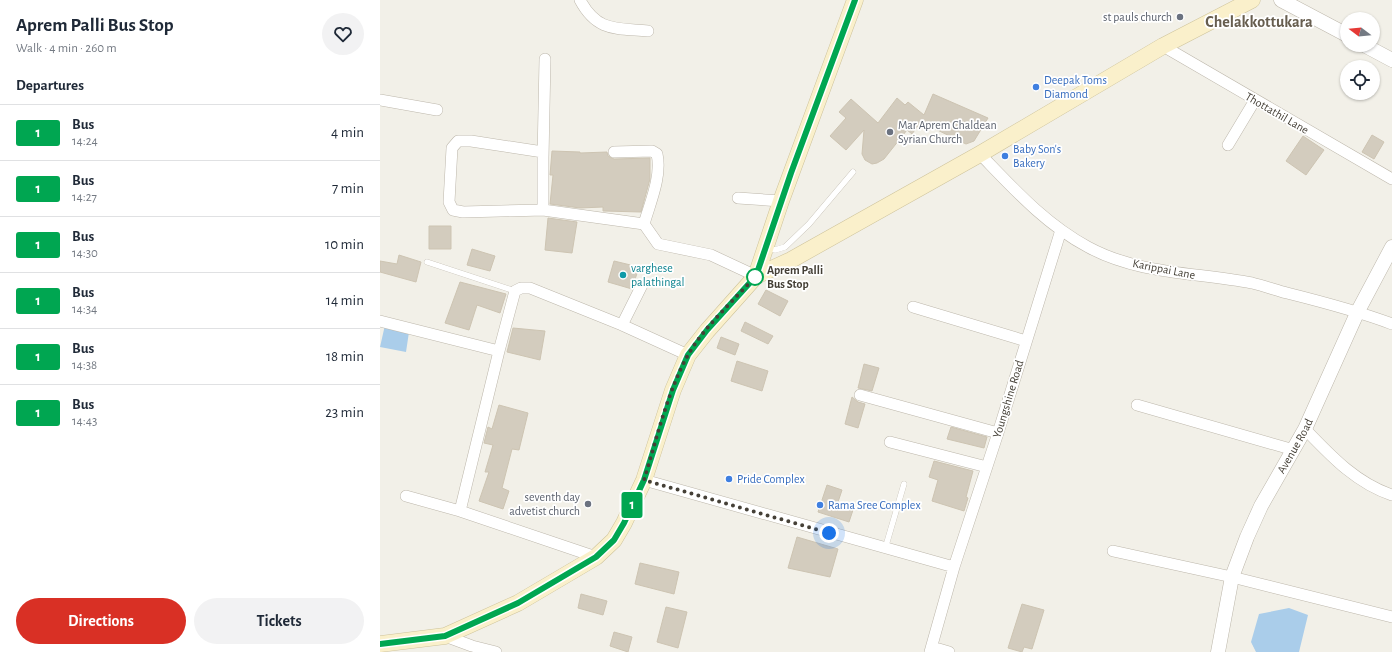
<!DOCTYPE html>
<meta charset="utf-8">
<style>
:root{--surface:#fff;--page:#f2f2f3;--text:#1f2937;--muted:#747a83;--line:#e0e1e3;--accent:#d93025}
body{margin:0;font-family:"Alegreya Sans",sans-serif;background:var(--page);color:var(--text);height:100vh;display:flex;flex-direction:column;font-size:15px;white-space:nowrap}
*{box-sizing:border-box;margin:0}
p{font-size:13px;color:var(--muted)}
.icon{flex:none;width:22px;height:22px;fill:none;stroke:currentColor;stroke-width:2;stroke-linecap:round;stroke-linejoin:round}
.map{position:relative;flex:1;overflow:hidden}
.drawer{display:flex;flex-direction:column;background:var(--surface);width:380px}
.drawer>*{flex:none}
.badge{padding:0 8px;border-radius:3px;font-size:14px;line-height:26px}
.needle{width:26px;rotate:286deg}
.buttons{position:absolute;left:960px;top:12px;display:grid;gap:8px}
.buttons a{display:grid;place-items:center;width:40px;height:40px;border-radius:50%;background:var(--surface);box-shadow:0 1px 3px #0004;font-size:20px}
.you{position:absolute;width:20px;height:20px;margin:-10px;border:3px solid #fff;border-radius:50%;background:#1a73e8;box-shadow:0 0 0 6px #1a73e833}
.map>.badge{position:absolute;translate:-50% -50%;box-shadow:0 0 0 2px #fff}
h2{padding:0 16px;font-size:15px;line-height:36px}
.round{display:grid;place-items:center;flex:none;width:42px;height:42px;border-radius:21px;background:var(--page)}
.overview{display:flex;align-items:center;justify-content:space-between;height:68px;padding:0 16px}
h1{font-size:19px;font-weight:700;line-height:30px}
.action{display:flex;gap:8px;margin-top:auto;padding:8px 16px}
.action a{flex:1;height:46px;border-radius:24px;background:var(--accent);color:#fff;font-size:16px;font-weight:700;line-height:46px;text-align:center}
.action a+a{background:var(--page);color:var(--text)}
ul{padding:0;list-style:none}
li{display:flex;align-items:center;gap:12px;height:56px;padding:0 16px;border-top:1px solid var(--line)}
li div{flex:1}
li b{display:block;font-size:15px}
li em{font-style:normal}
li .badge{min-width:44px;font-weight:700;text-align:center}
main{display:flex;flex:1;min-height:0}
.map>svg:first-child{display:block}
</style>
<main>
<section class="drawer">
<div class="overview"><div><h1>Aprem Palli Bus Stop</h1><p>Walk · 4 min · 260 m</p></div><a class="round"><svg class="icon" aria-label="heart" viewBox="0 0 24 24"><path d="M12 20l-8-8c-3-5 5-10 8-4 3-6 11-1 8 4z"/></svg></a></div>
<h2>Departures</h2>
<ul>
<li><span class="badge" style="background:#00a651;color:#fff">1</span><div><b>Bus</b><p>14:24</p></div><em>4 min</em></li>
<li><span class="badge" style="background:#00a651;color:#fff">1</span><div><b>Bus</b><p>14:27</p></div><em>7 min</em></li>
<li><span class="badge" style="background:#00a651;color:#fff">1</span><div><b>Bus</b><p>14:30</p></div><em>10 min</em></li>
<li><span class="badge" style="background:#00a651;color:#fff">1</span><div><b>Bus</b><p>14:34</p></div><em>14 min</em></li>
<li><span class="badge" style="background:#00a651;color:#fff">1</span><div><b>Bus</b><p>14:38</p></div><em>18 min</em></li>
<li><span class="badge" style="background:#00a651;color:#fff">1</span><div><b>Bus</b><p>14:43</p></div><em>23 min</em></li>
</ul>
<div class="action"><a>Directions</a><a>Tickets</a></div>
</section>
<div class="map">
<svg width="1012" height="652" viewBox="0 0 1012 652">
<rect width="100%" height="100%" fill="#f2f0e8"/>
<!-- water -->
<path fill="#aacdea" d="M5,325L29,332L26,352L0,347Z
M909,608L928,615L919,652H876L871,642L879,614Z"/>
<!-- building -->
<path fill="#d3ccbe" stroke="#cdc4b2" d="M553,94L608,118L594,141L586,144L541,122L542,120L532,134L527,130L504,159L497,163L492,164L485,160L482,154L484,130L466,150L450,136L466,118L459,112L471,99L498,123L517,98L525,105L528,102L544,115Z
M992,135L1004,142L994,159L982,152Z
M923,136L944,150L926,175L906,161Z
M172,151L200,152V153L227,152L228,156L234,159L270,158V179L261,212L224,211H223V207L200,208L170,204L173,175H170Z
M168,218L197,222L192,253L165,250Z
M49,226H71V249H49Z
M92,249L115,256L110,271L87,265Z
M19,255L41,262L36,282L0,272V261L17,264Z
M234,261L259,267L252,289L228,282Z
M80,282L126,294L120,313L97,305L89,330L65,323Z
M386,290L408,301L400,316L378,304Z
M365,322L393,336L388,344L361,331Z
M133,328L165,331L160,360L127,352Z
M341,337L359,344L355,355L337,348Z
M357,361L388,371L382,391L351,381Z
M484,364L499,368L492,391L478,388Z
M472,397L478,402L485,404L478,428L465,424Z
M119,405L148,413L139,450L132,449L122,488L129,491L123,509L99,501L109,472H105L113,445L104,443L108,427L112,429Z
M571,427L607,437L604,448L567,439Z
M554,461L593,471L586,497L588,498L584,511L552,501L558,480L549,477Z
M447,485L462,490L457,505L473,510L469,522L438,512Z
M417,537L458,549L450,577L408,568Z
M260,563L299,572L294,594L255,584Z
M201,594L227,601L223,615L198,608Z
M642,604L664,610L652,649L644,647L642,652L628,648Z
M286,607L307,612L298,648L277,642Z
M234,632L252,637L248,652L230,646Z"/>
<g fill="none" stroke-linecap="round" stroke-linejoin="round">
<!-- service casing -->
<g stroke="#bdb7ab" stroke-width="6">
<path id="service" d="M386,248L395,250L405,247L429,224L473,172
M47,262L135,291
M505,549L524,484"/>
</g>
<!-- minor casing -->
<g stroke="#bdb7ab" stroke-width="12">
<path id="minor" d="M200,0C217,32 236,28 268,31
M783,46L1012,179
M0,100L57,110
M848,145L875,100
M234,152L272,151L277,154C282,176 270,203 264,224
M600,154C633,188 665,224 708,247C760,275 816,272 872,283C884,286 896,290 907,293C943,302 978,311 1012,324
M163,158L165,59
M358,198L401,201
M163,210V152L91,141H78L72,148L69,202L73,210L83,212L163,210L264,224L278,244L331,255L376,276
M533,307L646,341
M0,321L119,351L80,511L216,557
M242,325L262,285
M119,351L135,291L141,288H150L242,325L308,355
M480,395L618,433
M757,405L914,450
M925,429C951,456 976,483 1012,495
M510,442L607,467
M264,480L574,567
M26,496L80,511
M733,551L852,577L1012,617
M65,636L92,646L116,652
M552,647L569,652
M550,652L574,567L618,433L681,230"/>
</g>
<!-- tertiary casing -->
<g stroke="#bdb7ab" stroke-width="15">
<g id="tertiary">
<path d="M901,0L967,35"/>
<path d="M984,45L1012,60"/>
<path id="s1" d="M838,652L852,577L867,537L881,506L925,429L978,311L1012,247"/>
</g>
</g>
<!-- secondary casing -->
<g stroke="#cec39b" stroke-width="17">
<path id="secondary" d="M376,276L401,201L475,0
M0,644L65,636L138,603L216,557L234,540L244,523L264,480L293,390L308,355L327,331L376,276L411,260L600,154L783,46L872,0"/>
</g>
<!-- service -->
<use href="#service" stroke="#fff" stroke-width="5.5"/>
<!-- minor -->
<use href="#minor" stroke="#fff" stroke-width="11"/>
<!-- tertiary -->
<use href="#tertiary" stroke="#fff" stroke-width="14"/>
<!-- secondary -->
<use href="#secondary" stroke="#faf0cb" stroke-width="16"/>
</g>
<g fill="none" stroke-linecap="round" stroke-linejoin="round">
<!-- line casing -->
<g stroke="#fff" stroke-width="9">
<path id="line" d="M0,644L65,636L138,603L216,557L234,540L244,523L264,480L293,390L308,355L327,330L376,276L411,173L475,0"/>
</g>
<!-- line -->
<use href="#line" stroke="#00a651" stroke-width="6"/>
<!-- walk -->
<path stroke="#454037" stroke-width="4" stroke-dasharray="0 7.2" d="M375,277L376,276C354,300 324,327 308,355C288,390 276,441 264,480L449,533"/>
</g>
<!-- markers -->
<g fill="#6b7280" stroke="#fff" stroke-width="1.5">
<circle cx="800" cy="17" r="4"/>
<circle cx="510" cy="132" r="4"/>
<circle cx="208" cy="504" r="4"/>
</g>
<g fill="#3f7fe0" stroke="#fff" stroke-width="1.5">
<circle cx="656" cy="87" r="4"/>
<circle cx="625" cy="156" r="4"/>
<circle cx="349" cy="479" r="4"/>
<circle cx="440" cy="505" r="4"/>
</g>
<circle fill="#0f9aa8" stroke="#fff" stroke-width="1.5" cx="243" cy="275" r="4"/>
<circle fill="#fff" stroke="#00a651" stroke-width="2" cx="375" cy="277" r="8"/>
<g text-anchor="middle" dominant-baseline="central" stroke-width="3.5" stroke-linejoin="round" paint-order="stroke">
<!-- worship labels -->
<g font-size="12" fill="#5b616d" stroke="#fff" text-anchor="end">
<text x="792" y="17">st pauls church</text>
<text x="518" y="125" text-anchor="start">Mar Aprem Chaldean<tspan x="518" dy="14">Syrian Church</tspan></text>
<text x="200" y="497">seventh day<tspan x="200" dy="14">advetist church</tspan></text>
</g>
<!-- shop labels -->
<g font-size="12" fill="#366cbe" stroke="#fff" text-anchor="start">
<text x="664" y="80">Deepak Toms<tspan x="664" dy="14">Diamond</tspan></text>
<text x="633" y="149">Baby Son's<tspan x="633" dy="14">Bakery</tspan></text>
<text x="357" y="479">Pride Complex</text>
<text x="448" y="505">Rama Sree Complex</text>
</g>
<!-- street labels -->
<g font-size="12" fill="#454037" stroke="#fff">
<text transform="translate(897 113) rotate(30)">Thottathil Lane</text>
<text transform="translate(784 269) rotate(11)">Karippai Lane</text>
<text transform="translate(628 399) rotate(-73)">Youngshine Road</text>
<text stroke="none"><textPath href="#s1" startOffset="222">Avenue Road</textPath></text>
</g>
<!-- culture labels -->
<g font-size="12" fill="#0d838f" stroke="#fff" text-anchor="start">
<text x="251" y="268">varghese<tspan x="251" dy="14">palathingal</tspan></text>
</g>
<!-- stop labels -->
<g font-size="12" font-weight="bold" fill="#454037" stroke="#fff" text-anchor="start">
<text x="387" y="270">Aprem Palli<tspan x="387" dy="14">Bus Stop</tspan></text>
</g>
<!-- district labels -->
<g font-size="16" font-weight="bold" fill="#675e4f" stroke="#fff">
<text x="879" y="22">Chelakkottukara</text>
</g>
</g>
</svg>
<div class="buttons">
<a><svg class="needle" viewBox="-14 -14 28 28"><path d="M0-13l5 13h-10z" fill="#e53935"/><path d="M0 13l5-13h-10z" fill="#747a83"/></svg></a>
<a><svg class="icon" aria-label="locate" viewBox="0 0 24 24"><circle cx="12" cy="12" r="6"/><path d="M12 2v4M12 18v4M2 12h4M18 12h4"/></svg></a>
</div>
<div class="you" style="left:449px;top:533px"></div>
<b class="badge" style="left:252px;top:505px;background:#00a651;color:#fff">1</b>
</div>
</main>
